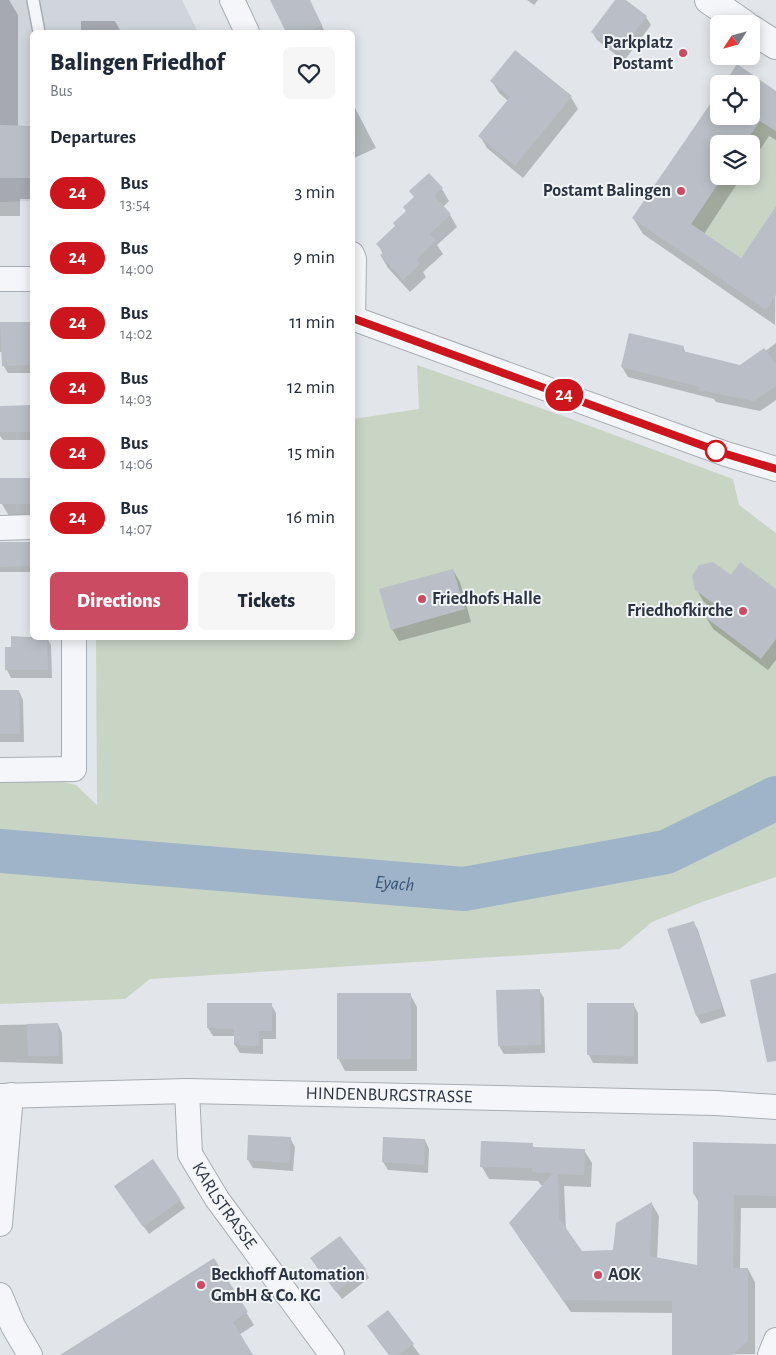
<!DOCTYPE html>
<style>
:root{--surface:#fff;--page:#f6f6f7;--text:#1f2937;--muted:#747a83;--accent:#cb4b62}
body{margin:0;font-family:"Alegreya Sans",sans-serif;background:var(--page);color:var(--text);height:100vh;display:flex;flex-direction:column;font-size:19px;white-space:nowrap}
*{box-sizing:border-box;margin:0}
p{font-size:16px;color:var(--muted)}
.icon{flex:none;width:28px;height:28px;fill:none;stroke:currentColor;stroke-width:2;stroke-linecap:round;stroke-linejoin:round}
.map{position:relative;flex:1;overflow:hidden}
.panel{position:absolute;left:30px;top:30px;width:325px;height:610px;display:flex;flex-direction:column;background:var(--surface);border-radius:8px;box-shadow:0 2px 12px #0003}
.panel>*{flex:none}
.badge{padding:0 10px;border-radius:16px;font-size:18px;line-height:32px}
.needle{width:32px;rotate:234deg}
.fabs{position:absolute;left:710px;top:15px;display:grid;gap:10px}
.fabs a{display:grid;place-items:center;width:50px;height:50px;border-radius:8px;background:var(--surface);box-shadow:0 2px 12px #0003;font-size:25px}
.map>.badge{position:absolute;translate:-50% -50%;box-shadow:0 0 0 2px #fff}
h2{padding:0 20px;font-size:19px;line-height:45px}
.round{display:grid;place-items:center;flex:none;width:52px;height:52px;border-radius:8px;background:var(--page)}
.headline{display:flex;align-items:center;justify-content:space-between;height:85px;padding:0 20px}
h1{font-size:24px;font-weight:800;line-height:38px}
.cta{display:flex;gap:10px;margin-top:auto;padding:10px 20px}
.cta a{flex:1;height:58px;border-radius:8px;background:var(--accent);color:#fff;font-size:20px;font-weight:800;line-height:58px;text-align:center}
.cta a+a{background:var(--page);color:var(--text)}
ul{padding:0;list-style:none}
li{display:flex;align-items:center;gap:15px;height:65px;padding:0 20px}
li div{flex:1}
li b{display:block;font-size:19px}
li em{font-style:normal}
li .badge{min-width:55px;font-weight:700;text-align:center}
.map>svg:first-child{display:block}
</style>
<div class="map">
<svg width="776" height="1355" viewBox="0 0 776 1355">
<rect width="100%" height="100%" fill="#e2e6ea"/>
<!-- built -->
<path fill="#d0d5dc" d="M0,0H182L198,32H32V201L0,202Z"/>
<!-- green -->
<path fill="#c8d4c4" d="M760,121L776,131V206L741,258L691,224L723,176H751V144H744Z
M417,365L563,416L733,479L739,505L776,533V877L702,902L652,922L620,949L150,979L125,999L0,1004V770H9L76,785L97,805L96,638H352L353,419L419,409Z"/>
<!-- shadow -->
<path fill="#0003" d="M0,0H9L18,15V127H32V199H20V216H0Z
M272,0H309L325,32H287Z
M527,0H538L534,5Z
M616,0H624L646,17L651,25L624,61L597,40L592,32Z
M81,21H115L121,32H81Z
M738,66L776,93V140L769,136L751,163V144H719V176H742L704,234L742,260L776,208L775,325L643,234L633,218L719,116H751V84Z
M492,81L571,97L578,109L523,178L487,148L480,136L508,101L499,93Z
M352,102L376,148L352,159Z
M429,174L442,189L449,201L443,207L450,215L457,227L437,245L443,254L423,272L426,277L410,292L388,268L381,256L383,254L378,244L396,227Z
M0,323H30L32,328V373H8L3,365V352H0Z
M776,343V400L760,411L716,402L714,399L628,377L622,367L683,347L686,353L735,374Z
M0,407H32V440H3L0,436Z
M1,479H32V516H9L2,504Z
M32,543V572H0V544Z
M453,570L460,582L471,622L399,641L392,629Z
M731,577L776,591V660L768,670L713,629L706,617L712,609L704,602L696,589Z
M12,637L47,638L51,645L52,678H11L7,670L12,648Z
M19,691L23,700L24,742H0V692Z
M693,922L698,930L726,1016L701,1024L697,1016Z
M539,990L544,998L545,1053L504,1054L499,1046Z
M410,994L417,1007V1071H345L338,1058Z
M271,1004L276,1013V1039H263V1054L240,1053L235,1045V1036H213L208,1028Z
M589,1004H633L638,1013V1064L593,1063L589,1055Z
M58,1024L62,1033L63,1064L0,1062V1025Z
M250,1136L290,1138L295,1147L293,1171L253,1168L248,1160Z
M425,1140L429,1149L428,1173L388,1170L383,1162Z
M532,1144L534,1148L584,1150L592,1163L591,1187L564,1186L566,1230L581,1252L614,1251L617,1223L652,1204L659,1216L657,1259L699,1266V1203L694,1194L776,1145V1208H741L740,1269H748L755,1282V1354L674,1355V1313L571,1312L518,1236L544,1185H541L538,1181L489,1179L482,1167Z
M121,1195L180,1200L185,1208L149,1234Z
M214,1260L254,1325L239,1335L252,1355H64Z
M317,1267L365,1269L369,1278L342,1299Z
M388,1312L420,1355H389L376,1338L369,1326Z"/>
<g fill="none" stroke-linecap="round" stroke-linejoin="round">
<!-- river -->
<path stroke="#9fb4c9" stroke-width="44" id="s1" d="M0,851L464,889L666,852L776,798"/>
</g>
<!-- building -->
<path fill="#babfc7" d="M270,0H310L322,25L307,32H286Z
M615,0H626L647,16L619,53L591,32Z
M515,50L572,96L515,166L478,136L510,97L490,81Z
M737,64L776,91V131L760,121L744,144H719V176H723L691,224L741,258L776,206V295L766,310L632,218L719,91V116H751V84H724Z
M0,125L32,126V178H0Z
M429,173L443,188L434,196L451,214L430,234L436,241L416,260L420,264L403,280L380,255L384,252L376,244L395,226L393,223L406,211L403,207L414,197L409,191Z
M0,322H30L31,365L2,366Z
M629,333L684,346L683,351L740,365L764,348L776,364V386L754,401L699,390L700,387L621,367Z
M32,405V432H0V406Z
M0,478H32V504H0Z
M0,542H32V566L0,567Z
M713,562L731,575L740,562L776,589V639L761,659L705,617L714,604L695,590L692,576L699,565Z
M453,569L465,609L391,630L379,589Z
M11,636L47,638L48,670H5V647H11Z
M0,690H19L20,734H0Z
M694,921L722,1008L696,1016L667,929Z
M776,973V1061L767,1062L750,980Z
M540,989L541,1045L498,1046L496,990Z
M337,993H411V1059H337Z
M207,1003H272V1031H259V1046L234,1045V1029L207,1028Z
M587,1003H634V1056L587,1055Z
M58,1023L59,1056H28L27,1024Z
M248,1135L291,1137L289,1163L247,1160Z
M383,1137L425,1139L424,1165L382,1162Z
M481,1141L533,1143V1147L585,1149L584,1175L558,1174L559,1218L582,1251L613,1250L616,1223L652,1202L650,1256L697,1265L698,1195L693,1194V1142L776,1144V1196L734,1195L733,1268H748V1341L732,1355H672V1301L563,1300L509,1223L553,1173L532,1172V1168L480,1167Z
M153,1159L181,1200L143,1227L114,1186Z
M340,1236L366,1269L336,1292L310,1258Z
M214,1258L248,1312L233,1322L253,1355H60Z
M388,1310L414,1344L399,1355H390L367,1326Z"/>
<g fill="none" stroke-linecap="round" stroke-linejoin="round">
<!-- service casing -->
<g stroke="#a7adb4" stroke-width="14">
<path id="service" d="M33,0L39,32"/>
</g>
<!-- minor casing -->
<g stroke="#a7adb4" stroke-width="26">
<g id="minor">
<path d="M232,0L247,32"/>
<path d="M352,254L354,259L353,319"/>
<path d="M0,279H32"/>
<path d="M352,318L726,454L776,469"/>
<path d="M0,528L32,527"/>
<path d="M0,770L74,769V638"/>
<path id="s2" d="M187,1091L190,1154L217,1199L332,1355"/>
<path id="s3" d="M0,1096L187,1091L716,1103L776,1107"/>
<path d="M0,1224L11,1095"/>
<path d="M0,1295L13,1326L30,1355"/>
<path d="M770,1355L776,1340"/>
</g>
</g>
<!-- tertiary casing -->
<g stroke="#a7adb4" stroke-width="30">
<path id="tertiary" d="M709,0L744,24
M751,29L776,45"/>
</g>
<!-- service -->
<use href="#service" stroke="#f5f6f9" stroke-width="11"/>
<!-- minor -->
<use href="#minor" stroke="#f5f6f9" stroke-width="24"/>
<!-- tertiary -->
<use href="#tertiary" stroke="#f5f6f9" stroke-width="28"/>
</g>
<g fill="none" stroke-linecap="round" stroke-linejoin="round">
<!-- line casing -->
<g stroke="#fff" stroke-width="11">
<path id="line" d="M352,318L726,454L776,469"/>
</g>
<!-- line -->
<use href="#line" stroke="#cd151d" stroke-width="8"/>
</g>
<!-- markers -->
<g fill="#cb4b62" stroke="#f2f5f8" stroke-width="2">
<circle cx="683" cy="53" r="5"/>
<circle cx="681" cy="191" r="5"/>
<circle cx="422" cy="599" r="5"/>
<circle cx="743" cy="611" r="5"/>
<circle cx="598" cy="1275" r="5"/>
<circle cx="201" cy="1285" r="5"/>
</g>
<circle fill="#fff" stroke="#cd151d" stroke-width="2.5" cx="716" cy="451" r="10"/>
<g text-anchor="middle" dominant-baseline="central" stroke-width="4" stroke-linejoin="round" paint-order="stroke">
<!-- poi labels -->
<g font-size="18" font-weight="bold" fill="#2b3442" stroke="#f2f5f8" text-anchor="end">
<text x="673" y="43">Parkplatz<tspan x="673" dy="21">Postamt</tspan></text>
<text x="671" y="191">Postamt Balingen</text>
<text x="432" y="599" text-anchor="start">Friedhofs Halle</text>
<text x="733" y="611">Friedhofkirche</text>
<text x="211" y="1275" text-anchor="start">Beckhoff Automation<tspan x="211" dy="21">GmbH &amp; Co. KG</tspan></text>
<text x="608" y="1275" text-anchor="start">AOK</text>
</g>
<!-- street labels -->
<g font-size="18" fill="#2b3442" stroke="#f2f5f8">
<text stroke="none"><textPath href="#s3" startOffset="389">HINDENBURGSTRASSE</textPath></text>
<text stroke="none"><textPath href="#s2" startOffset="125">KARLSTRASSE</textPath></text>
</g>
<!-- water labels -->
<g font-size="19" font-style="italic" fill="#355475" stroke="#f2f5f8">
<text stroke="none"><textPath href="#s1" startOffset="396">Eyach</textPath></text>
</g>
</g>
</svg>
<div class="fabs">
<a><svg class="needle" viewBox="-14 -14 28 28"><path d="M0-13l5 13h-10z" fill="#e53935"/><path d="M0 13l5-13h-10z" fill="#747a83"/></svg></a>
<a><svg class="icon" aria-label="locate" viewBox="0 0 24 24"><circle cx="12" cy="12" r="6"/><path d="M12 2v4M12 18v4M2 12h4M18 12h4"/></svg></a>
<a><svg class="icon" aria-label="layers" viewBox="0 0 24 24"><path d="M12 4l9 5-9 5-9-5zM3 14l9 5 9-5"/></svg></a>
</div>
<b class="badge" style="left:564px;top:395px;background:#cd151d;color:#fff">24</b>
<section class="panel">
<div class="headline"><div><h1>Balingen Friedhof</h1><p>Bus</p></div><a class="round"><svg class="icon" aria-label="heart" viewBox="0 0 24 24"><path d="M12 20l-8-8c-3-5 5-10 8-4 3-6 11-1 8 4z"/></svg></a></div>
<h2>Departures</h2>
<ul>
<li><span class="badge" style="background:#cd151d;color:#fff">24</span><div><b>Bus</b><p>13:54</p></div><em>3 min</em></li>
<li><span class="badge" style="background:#cd151d;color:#fff">24</span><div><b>Bus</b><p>14:00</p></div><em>9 min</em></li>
<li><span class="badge" style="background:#cd151d;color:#fff">24</span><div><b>Bus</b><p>14:02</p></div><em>11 min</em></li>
<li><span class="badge" style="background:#cd151d;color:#fff">24</span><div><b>Bus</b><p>14:03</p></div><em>12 min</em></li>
<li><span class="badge" style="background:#cd151d;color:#fff">24</span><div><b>Bus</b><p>14:06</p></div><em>15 min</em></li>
<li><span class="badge" style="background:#cd151d;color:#fff">24</span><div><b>Bus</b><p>14:07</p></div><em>16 min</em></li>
</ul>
<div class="cta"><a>Directions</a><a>Tickets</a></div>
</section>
</div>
